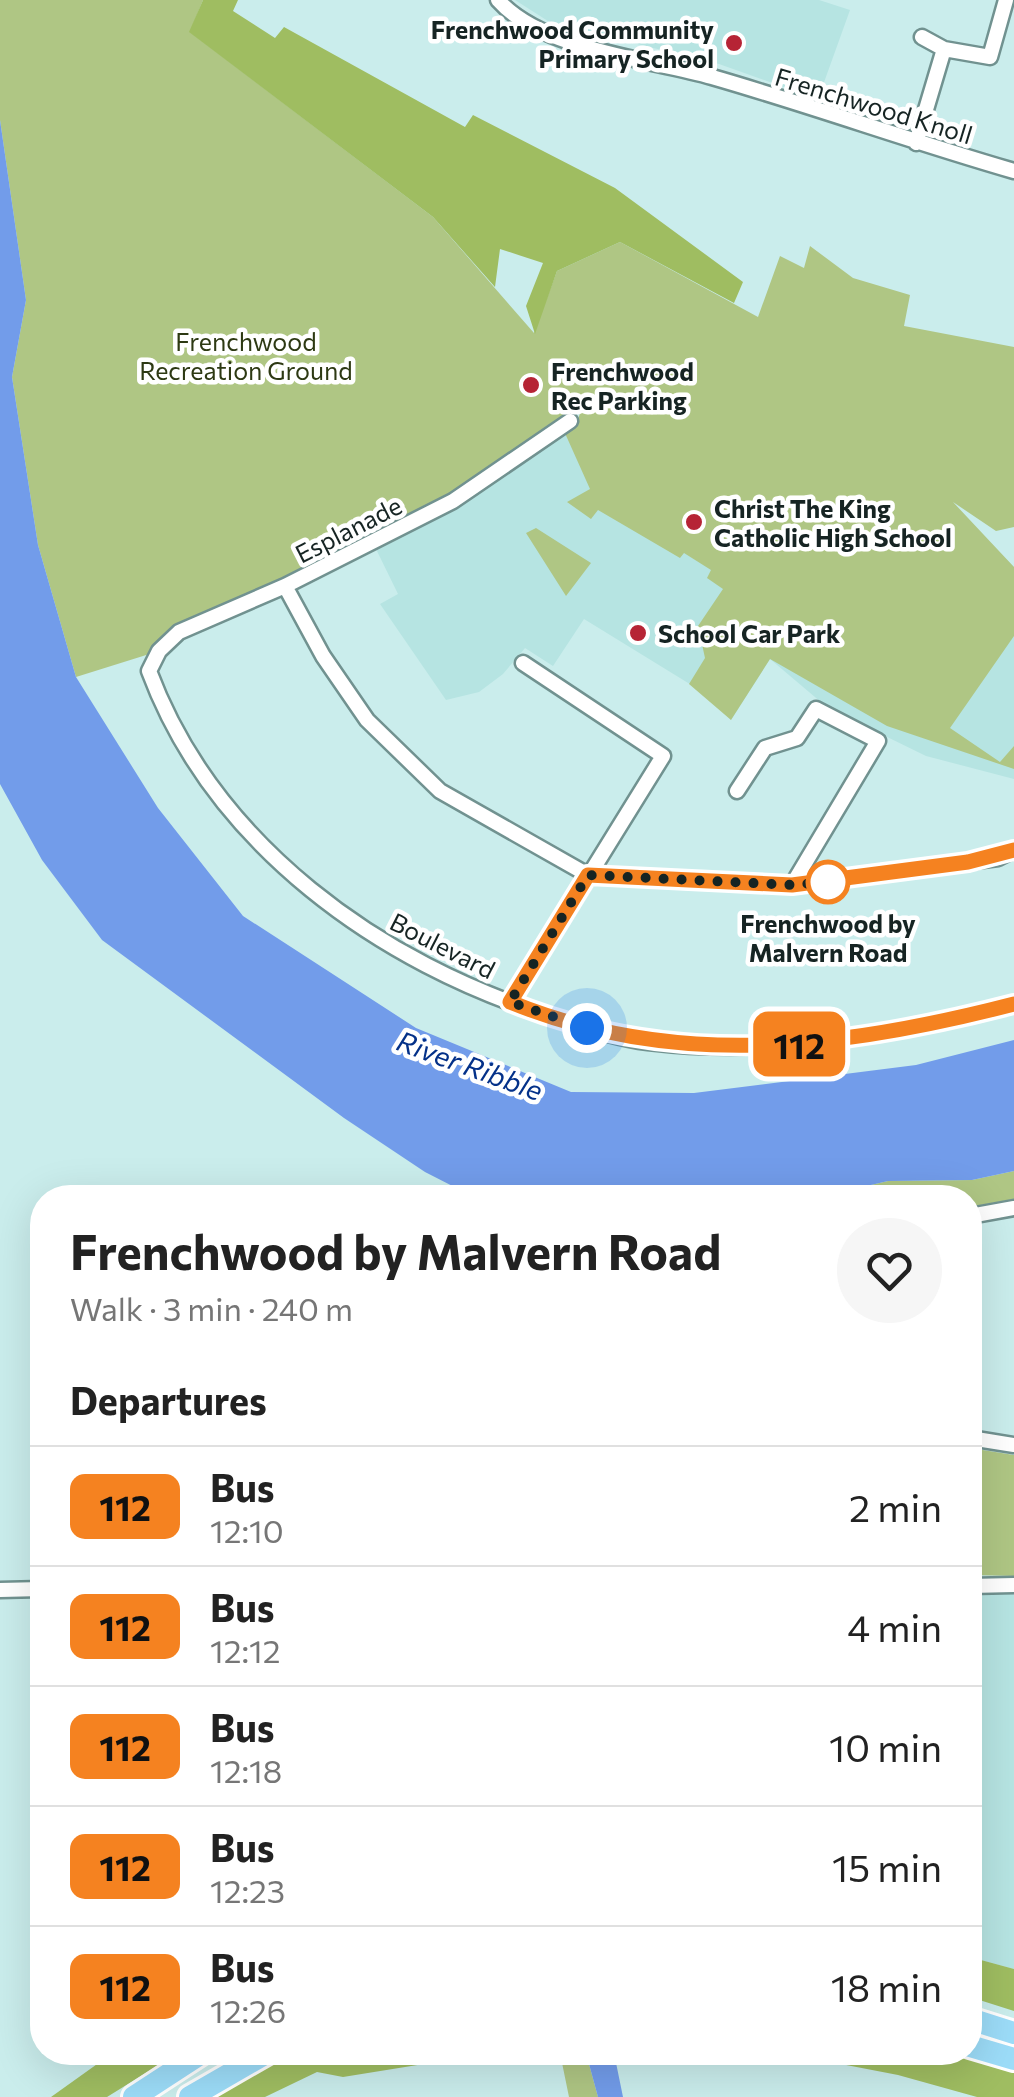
<!DOCTYPE html>
<meta charset="utf-8">
<style>
:root{--surface:#fff;--page:#f6f6f6;--text:#222;--muted:#767676;--line:#e0e0e0}
body{margin:0;font-family:Commissioner,sans-serif;background:var(--page);color:var(--text);height:100vh;display:flex;flex-direction:column;font-size:38px;white-space:nowrap}
*{box-sizing:border-box;margin:0}
p{font-size:32px;color:var(--muted)}
.icon{flex:none;width:55px;height:55px;fill:none;stroke:currentColor;stroke-width:2;stroke-linecap:round;stroke-linejoin:round}
.map{position:relative;flex:1;overflow:hidden}
.sheet{position:absolute;left:30px;top:1185px;width:952px;height:880px;display:flex;flex-direction:column;background:var(--surface);border-radius:40px;box-shadow:0 10px 40px #0002}
.sheet>*{flex:none}
.badge{padding:0 20px;border-radius:15px;font-size:35px;line-height:65px}
.you{position:absolute;width:50px;height:50px;margin:-25px;border:8px solid #fff;border-radius:50%;background:#1a73e8;box-shadow:0 0 0 15px #1a73e833}
.map>.badge{position:absolute;translate:-50% -50%;box-shadow:0 0 0 5px #fff}
h2{padding:0 40px;font-size:38px;line-height:90px}
.round{display:grid;place-items:center;flex:none;width:105px;height:105px;border-radius:52px;background:var(--page)}
.headline{display:flex;align-items:center;justify-content:space-between;height:170px;padding:0 40px}
h1{font-size:48px;font-weight:700;line-height:75px}
ul{padding:0;list-style:none}
li{display:flex;align-items:center;gap:30px;height:120px;padding:0 40px;border-top:2px solid var(--line)}
li div{flex:1}
li b{display:block;font-size:38px}
li em{font-style:normal}
li .badge{min-width:110px;font-weight:700;text-align:center}
.map>svg:first-child{display:block}
</style>
<div class="map">
<svg width="1014" height="2097" viewBox="0 0 1014 2097">
<rect width="100%" height="100%" fill="#caedec"/>
<!-- built -->
<path fill="#b6e4e2" d="M515,0H819L850,10L818,99L719,64L551,23Z
M589,396L993,546L1014,567V779L926,756L879,733L822,703L770,659L731,720L706,694L584,619L553,666L525,648L503,674L479,692L446,700L380,604L398,594L375,547L576,424Z
M970,1586H1014V1969L970,1957Z"/>
<!-- green -->
<path fill="#afc684" d="M0,0H203L190,32L433,217L534,333L557,271L620,242L758,317L780,256L804,268L810,246L853,278L910,295L904,326L1014,347V527L996,531L953,502L1014,567V636L950,728L1000,762L1014,746V769L887,726L770,659L731,720L689,684L705,658L698,626L723,589L707,578L711,570L684,553L680,558L598,510L591,519L567,502L590,489L564,431L576,424L581,411L441,507L179,632L159,651L76,677L38,545L12,377L26,300L0,120Z
M536,528L591,563L566,596L526,533Z
M1014,1171V1199L970,1207V1198H815L888,1181L972,1180Z
M970,1448L1014,1455V1576L970,1575Z
M560,2053H586L598,2097H569Z"/>
<!-- forest -->
<path fill="#9fbd61" d="M203,0H238L233,11L275,38L284,27L465,127L473,115L615,188L743,282L734,303L620,242L557,271L535,334L526,306L543,263L500,249L495,287L433,217L189,32Z
M970,1957L1014,1969V2011L970,1997Z
M114,2052L178,2053L107,2097H51Z
M293,2053H492L343,2077L317,2072L265,2097H206Z
M784,2053H966L1014,2067V2097H977L898,2075Z"/>
<!-- water -->
<path fill="#729cea" d="M0,120L26,300L12,377L38,545L76,677L158,808L243,916L416,1028L571,1092L694,1093L916,1065L1014,1040V1171L972,1180L888,1181L815,1198L474,1197L425,1172L344,1118L102,940L42,860L0,784Z
M586,2053H614L623,2097H598Z"/>
<g fill="none" stroke-linecap="round" stroke-linejoin="round">
<!-- minor casing -->
<g stroke="#719290" stroke-width="19">
<path id="minor" d="M498,0C542,50 649,59 712,77C813,106 913,142 1014,171
M922,37L944,49L990,57L1006,0
M916,143L944,49
M570,421L453,501L285,586L179,632L159,651L149,671C214,845 380,964 553,1017C585,1027 615,1038 648,1042C773,1057 894,1035 1014,1004
M285,586L323,656L367,720L440,791L588,875L792,885L998,858L1014,850
M737,791L765,748L797,738L816,709L878,741L792,885
M510,1003L663,756L523,663
M970,1216L1014,1208
M970,1438L1014,1445
M970,1586L1014,1585
M0,1590L42,1589"/>
</g>
<!-- trunk casing -->
<g stroke="#fff" stroke-width="28">
<path id="trunk" d="M970,2019L1014,2033
M970,2046L1014,2059
M134,2097L203,2052
M190,2097L268,2052"/>
</g>
<!-- minor -->
<use href="#minor" stroke="#fff" stroke-width="14"/>
<!-- trunk -->
<use href="#trunk" stroke="#9cdcf8" stroke-width="22"/>
</g>
<g fill="none" stroke-linecap="round" stroke-linejoin="round">
<!-- line casing -->
<g stroke="#fff" stroke-width="22">
<path id="line" d="M1014,850L968,862L792,885L588,875L510,1002C677,1070 844,1048 1014,1004"/>
</g>
<!-- line -->
<use href="#line" stroke="#f58220" stroke-width="15"/>
<!-- walk -->
<path stroke="#162423" stroke-width="10" stroke-dasharray="0 18" d="M587,1028L510,1002L588,875L792,885L828,882"/>
</g>
<!-- markers -->
<g fill="#b62435" stroke="#fff" stroke-width="4">
<circle cx="734" cy="43" r="10"/>
<circle cx="531" cy="385" r="10"/>
<circle cx="694" cy="522" r="10"/>
<circle cx="638" cy="633" r="10"/>
</g>
<circle fill="#fff" stroke="#f58220" stroke-width="5" cx="828" cy="882" r="20"/>
<g text-anchor="middle" dominant-baseline="central" stroke-width="9" stroke-linejoin="round" paint-order="stroke">
<!-- poi labels -->
<g font-size="25" font-weight="bold" fill="#162423" stroke="#fff" text-anchor="start">
<text x="714" y="29" text-anchor="end">Frenchwood Community<tspan x="714" dy="29">Primary School</tspan></text>
<text x="551" y="371">Frenchwood<tspan x="551" dy="29">Rec Parking</tspan></text>
<text x="714" y="508">Christ The King<tspan x="714" dy="29">Catholic High School</tspan></text>
<text x="658" y="633">School Car Park</text>
</g>
<!-- street labels -->
<g font-size="25" fill="#162423" stroke="#fff">
<text transform="translate(874 105) rotate(17)">Frenchwood Knoll</text>
<text transform="translate(348 529) rotate(-27)">Esplanade</text>
<text transform="translate(443 945) rotate(27)">Boulevard</text>
</g>
<!-- park labels -->
<g font-size="25" fill="#2d3913" stroke="#fff">
<text x="246" y="341">Frenchwood<tspan x="246" dy="29">Recreation Ground</tspan></text>
</g>
<!-- stop labels -->
<g font-size="25" font-weight="bold" fill="#162423" stroke="#fff">
<text x="828" y="923">Frenchwood by<tspan x="828" dy="29">Malvern Road</tspan></text>
</g>
<!-- water labels -->
<g font-size="28" font-style="italic" fill="#043189" stroke="#fff">
<text transform="translate(470 1065) rotate(20)">River Ribble</text>
</g>
</g>
</svg>
<div class="you" style="left:587px;top:1028px"></div>
<b class="badge" style="left:799px;top:1044px;background:#f58220;color:#111">112</b>
<section class="sheet">
<div class="headline"><div><h1>Frenchwood by Malvern Road</h1><p>Walk · 3 min · 240 m</p></div><a class="round"><svg class="icon" aria-label="heart" viewBox="0 0 24 24"><path d="M12 20l-8-8c-3-5 5-10 8-4 3-6 11-1 8 4z"/></svg></a></div>
<h2>Departures</h2>
<ul>
<li><span class="badge" style="background:#f58220;color:#111">112</span><div><b>Bus</b><p>12:10</p></div><em>2 min</em></li>
<li><span class="badge" style="background:#f58220;color:#111">112</span><div><b>Bus</b><p>12:12</p></div><em>4 min</em></li>
<li><span class="badge" style="background:#f58220;color:#111">112</span><div><b>Bus</b><p>12:18</p></div><em>10 min</em></li>
<li><span class="badge" style="background:#f58220;color:#111">112</span><div><b>Bus</b><p>12:23</p></div><em>15 min</em></li>
<li><span class="badge" style="background:#f58220;color:#111">112</span><div><b>Bus</b><p>12:26</p></div><em>18 min</em></li>
</ul>
</section>
</div>
